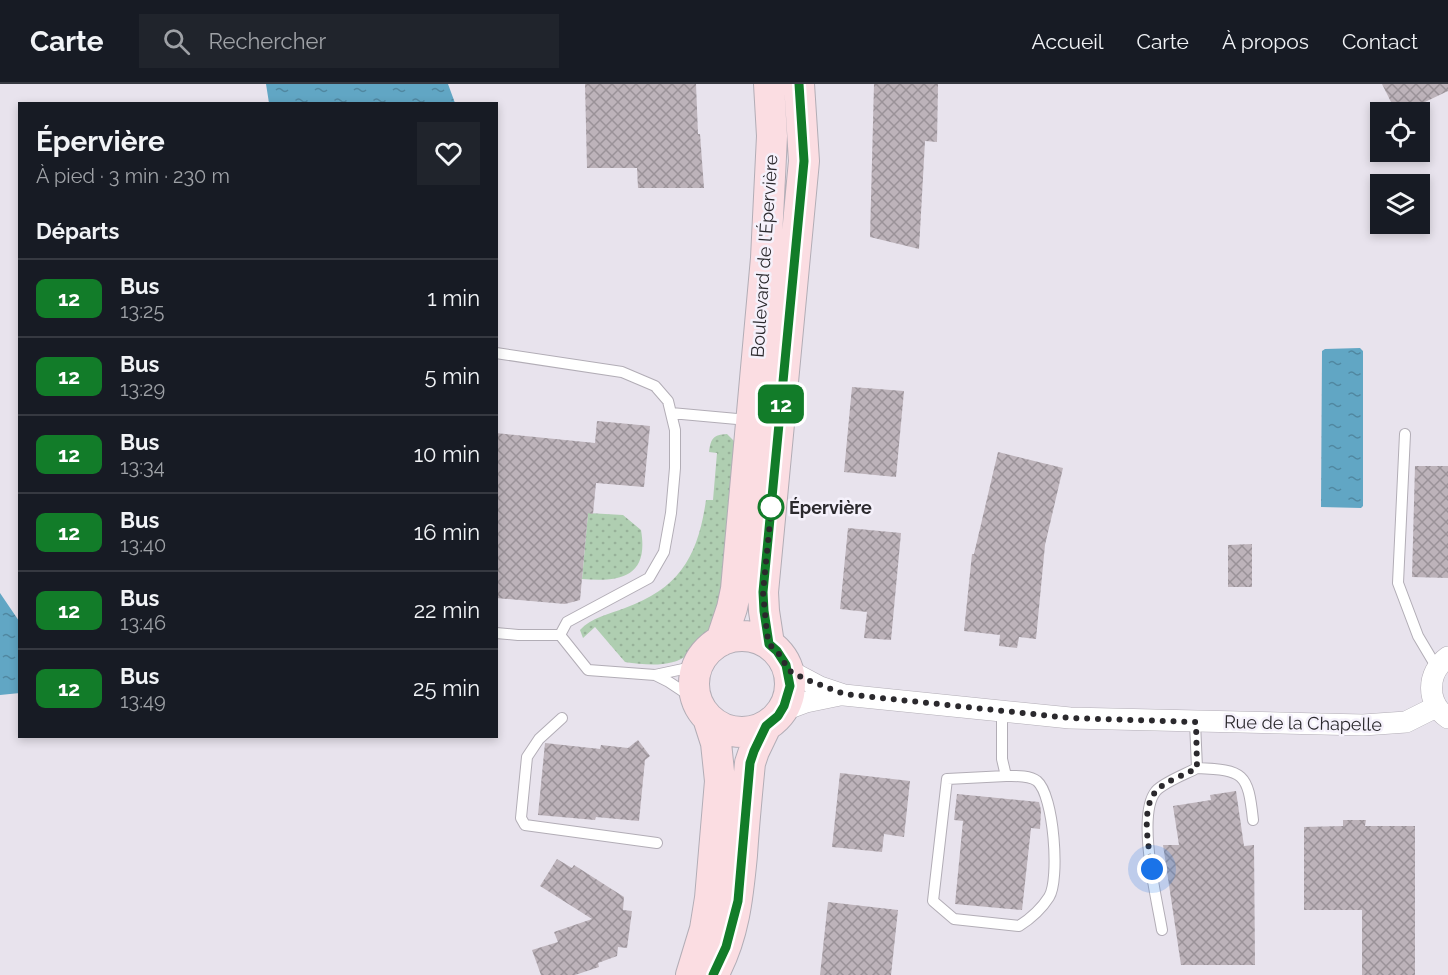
<!DOCTYPE html>
<html lang="fr">
<meta charset="utf-8">
<style>
:root{--surface:#171b24;--page:#20242c;--text:#f1f3f6;--muted:#9ea1a6;--line:#363941}
body{margin:0;font-family:Raleway,sans-serif;background:var(--page);color:var(--text);height:100vh;display:flex;flex-direction:column;font-size:22px;white-space:nowrap}
*{box-sizing:border-box;margin:0}
p{font-size:20px;color:var(--muted)}
.icon{flex:none;width:33px;height:33px;fill:none;stroke:currentColor;stroke-width:2;stroke-linecap:round;stroke-linejoin:round}
.map{position:relative;flex:1;overflow:hidden}
.details{position:absolute;left:18px;top:18px;width:480px;height:636px;display:flex;flex-direction:column;background:var(--surface);border-radius:0px;box-shadow:0 3px 9px #0003}
.details>*{flex:none}
.badge{padding:0 12px;border-radius:9px;font-size:21px;line-height:39px}
.buttons{position:absolute;left:1370px;top:18px;display:grid;gap:12px}
.buttons a{display:grid;place-items:center;width:60px;height:60px;border-radius:0px;background:var(--surface);box-shadow:0 3px 9px #0003;font-size:30px}
.you{position:absolute;width:30px;height:30px;margin:-15px;border:4px solid #fff;border-radius:50%;background:#1a73e8;box-shadow:0 0 0 9px #1a73e833}
.map>.badge{position:absolute;translate:-50% -50%;box-shadow:0 0 0 3px #fff}
h2{padding:0 18px;font-size:22px;line-height:54px}
.round{display:grid;place-items:center;flex:none;width:63px;height:63px;border-radius:0px;background:var(--page)}
.overview{display:flex;align-items:center;justify-content:space-between;height:102px;padding:0 18px}
h1{font-size:28px;font-weight:700;line-height:45px}
ul{padding:0;list-style:none}
li{display:flex;align-items:center;gap:18px;height:78px;padding:0 18px;border-top:2px solid var(--line)}
li div{flex:1}
li b{display:block;font-size:22px}
li em{font-style:normal}
li .badge{min-width:66px;font-weight:700;text-align:center}
header{display:flex;align-items:center;gap:36px;box-sizing:border-box;height:84px;padding:0 30px;background:var(--surface);border-bottom:2px solid var(--line)}
header strong{font-size:28px}
nav{display:flex;gap:33px;margin-inline-start:auto;font-size:21px}
.search{width:420px;height:54px;background:var(--page);display:flex;align-items:center;gap:15px;box-sizing:border-box;padding:0 21px;border-radius:0px;color:var(--muted);font-size:22px}
.map>svg:first-child{display:block}
</style>
<header>
<strong>Carte</strong>
<div class="search"><svg class="icon" aria-label="search" viewBox="0 0 24 24"><circle cx="10" cy="10" r="6"/><path d="M15 15l6 6"/></svg>Rechercher</div>
<nav><a>Accueil</a><a>Carte</a><a>À propos</a><a>Contact</a></nav>
</header>
<div class="map">
<svg width="1448" height="891" viewBox="0 0 1448 891">
<defs>
<pattern id="grass-dots" width="8" height="8" patternUnits="userSpaceOnUse" patternTransform="scale(1.5)"><rect width="8" height="8" fill="#afceb1"/><path d="M2 2h.1M6 6h.1" fill="none" stroke="#97b199" stroke-width="1.8" stroke-linecap="round"/></pattern>
<pattern id="water-ripples" width="26" height="14" patternUnits="userSpaceOnUse" patternTransform="scale(1.5)"><rect width="26" height="14" fill="#61a6c4"/><path d="M2 4q2-2 4 0t4 0M15 11q2-2 4 0t4 0" fill="none" stroke="#5087a0"/></pattern>
<pattern id="building-cross-hatch" width="8" height="8" patternUnits="userSpaceOnUse" patternTransform="scale(1.5)"><rect width="8" height="8" fill="#bdb3ba"/><path d="M0 0l8 8M0 8l8-8" fill="none" stroke="#9a9298"/></pattern>
</defs>
<rect width="100%" height="100%" fill="#e8e3ed"/>
<!-- grass -->
<path fill="url(#grass-dots)" d="M727,350L734,357L739,366L716,543C706,551 699,562 689,570C672,584 646,581 625,578L595,543L583,554L580,546C591,534 609,530 625,524C680,504 698,472 706,416H713L717,369L709,368C711,354 713,351 727,350Z
M588,429L623,431L641,446C649,493 621,498 582,495Z"/>
<!-- water -->
<path fill="url(#water-ripples)" d="M266,0H448L455,19H269Z
M1360,264L1363,267V422L1361,424L1321,423L1322,267L1325,265Z
M0,509L19,537L20,609L0,611Z"/>
<!-- building -->
<path fill="url(#building-cross-hatch)" d="M585,0H696L698,50H700L704,104H638L637,84H587Z
M874,0H938L937,58L925,57L919,165L870,153Z
M1382,0H1448V7L1404,28H1396Z
M852,303L904,307L896,393L844,388Z
M597,337L650,342L644,403L596,399L593,430L588,429L580,516L565,520L496,514V349L595,359Z
M998,368L1063,384L1045,461L1036,555L1019,553L1017,564L999,562L1000,551L964,547L972,470H974Z
M1415,382H1448V494L1412,493Z
M848,444L901,449L891,556L864,554L867,528L840,525Z
M1252,460V503H1228V461Z
M638,656L650,672L645,676L639,737L596,733L595,736L538,731L545,659L600,665L601,661L628,664Z
M840,689L910,697L904,753L884,750L882,768L832,763Z
M1236,707L1244,762L1254,761L1255,881H1181L1163,761H1179L1173,722L1211,716L1210,711Z
M957,710L1039,718L1041,726L1040,745L1031,744L1022,826L955,820L963,737L954,736Z
M1343,736H1366L1365,742H1415V891H1362V826H1304V743L1343,742Z
M557,775L572,784L574,781L624,813L623,826L632,827L627,864L618,863L617,872L598,879L599,883L575,891H541L532,866L558,858L554,848L592,835L540,802Z
M828,818L898,826L891,891H820Z"/>
<g fill="none" stroke-linecap="round" stroke-linejoin="round">
<!-- lane casing -->
<g stroke="#b2adb6" stroke-width="12">
<path id="lane" d="M496,269L622,288L655,302L668,317L675,346V384L671,429L664,468L649,494L567,538L560,551
M671,329L748,336
M1405,350L1398,499L1418,552L1437,584
M496,549L518,551H560L588,586L655,591L697,582
M655,591L669,598L696,616
M1002,627V675L1006,692L947,695L933,817L954,835L1019,842C1030,835 1042,824 1049,813C1060,796 1054,711 1037,697C1029,691 1015,692 1006,692
M562,634L539,655L527,673L521,734L525,741L657,759
M1197,684C1244,686 1248,689 1253,736
M1162,846C1157,816 1136,731 1156,707C1164,698 1186,690 1197,684L1195,638"/>
</g>
<!-- street casing -->
<g stroke="#b2adb6" stroke-width="22">
<path id="street" d="M1448,573C1426,589 1426,619 1448,634
M788,586L820,603L844,611L1070,634L1363,641L1406,638L1436,623
M782,627L806,618L840,611"/>
</g>
<!-- secondary casing -->
<g stroke="#b2adb6" stroke-width="32">
<path id="secondary" d="M694 600a48 48 0 1 1 96 0a48 48 0 1 1-96 0Z
M721,557L732,524L736,505L766,174L772,52L769,0
M769,560L764,527L763,508L804,77L799,0
M691,891L705,845L710,814L720,697L716,659L708,634
M713,891C734,853 738,813 742,771C744,740 747,709 750,679L754,667L766,642"/>
</g>
<!-- lane -->
<use href="#lane" stroke="#fff" stroke-width="10"/>
<!-- street -->
<use href="#street" stroke="#fff" stroke-width="21"/>
<!-- secondary -->
<use href="#secondary" stroke="#fbdde2" stroke-width="30"/>
</g>
<g fill="none" stroke-linecap="round" stroke-linejoin="round">
<!-- line casing -->
<g stroke="#fff" stroke-width="14">
<path id="line" d="M713,891L726,863L738,817L750,679L754,667L766,642L778,632L784,622L790,602L786,581L777,567L769,560L764,527L763,508L804,77L799,0"/>
</g>
<!-- line -->
<use href="#line" stroke="#127c29" stroke-width="9"/>
<!-- walk -->
<path stroke="#2b292d" stroke-width="6" stroke-dasharray="0 10.8" d="M771,423L772,418L763,508L767,550L769,560L781,572L788,586L805,595L844,610L1070,634L1196,638L1197,684C1186,690 1164,698 1156,707C1140,726 1149,763 1152,785"/>
</g>
<!-- markers -->
<circle fill="#fff" stroke="#127c29" stroke-width="3" cx="771" cy="423" r="12"/>
<g text-anchor="middle" dominant-baseline="central" stroke-width="5" stroke-linejoin="round" paint-order="stroke">
<!-- street labels -->
<g font-size="18" fill="#2b292d" stroke="#f5f1fb">
<text transform="translate(764 172) rotate(-86)">Boulevard de l'Épervière</text>
<text transform="translate(1303 639) rotate(1)">Rue de la Chapelle</text>
</g>
<!-- stop labels -->
<g font-size="18" font-weight="bold" fill="#2b292d" stroke="#f5f1fb" text-anchor="start">
<text x="789" y="423">Épervière</text>
</g>
</g>
</svg>
<div class="buttons">
<a><svg class="icon" aria-label="locate" viewBox="0 0 24 24"><circle cx="12" cy="12" r="6"/><path d="M12 2v4M12 18v4M2 12h4M18 12h4"/></svg></a>
<a><svg class="icon" aria-label="layers" viewBox="0 0 24 24"><path d="M12 4l9 5-9 5-9-5zM3 14l9 5 9-5"/></svg></a>
</div>
<div class="you" style="left:1152px;top:785px"></div>
<b class="badge" style="left:781px;top:320px;background:#127c29;color:#fff">12</b>
<section class="details">
<div class="overview"><div><h1>Épervière</h1><p>À pied · 3 min · 230 m</p></div><a class="round"><svg class="icon" aria-label="heart" viewBox="0 0 24 24"><path d="M12 20l-8-8c-3-5 5-10 8-4 3-6 11-1 8 4z"/></svg></a></div>
<h2>Départs</h2>
<ul>
<li><span class="badge" style="background:#127c29;color:#fff">12</span><div><b>Bus</b><p>13:25</p></div><em>1 min</em></li>
<li><span class="badge" style="background:#127c29;color:#fff">12</span><div><b>Bus</b><p>13:29</p></div><em>5 min</em></li>
<li><span class="badge" style="background:#127c29;color:#fff">12</span><div><b>Bus</b><p>13:34</p></div><em>10 min</em></li>
<li><span class="badge" style="background:#127c29;color:#fff">12</span><div><b>Bus</b><p>13:40</p></div><em>16 min</em></li>
<li><span class="badge" style="background:#127c29;color:#fff">12</span><div><b>Bus</b><p>13:46</p></div><em>22 min</em></li>
<li><span class="badge" style="background:#127c29;color:#fff">12</span><div><b>Bus</b><p>13:49</p></div><em>25 min</em></li>
</ul>
</section>
</div>
